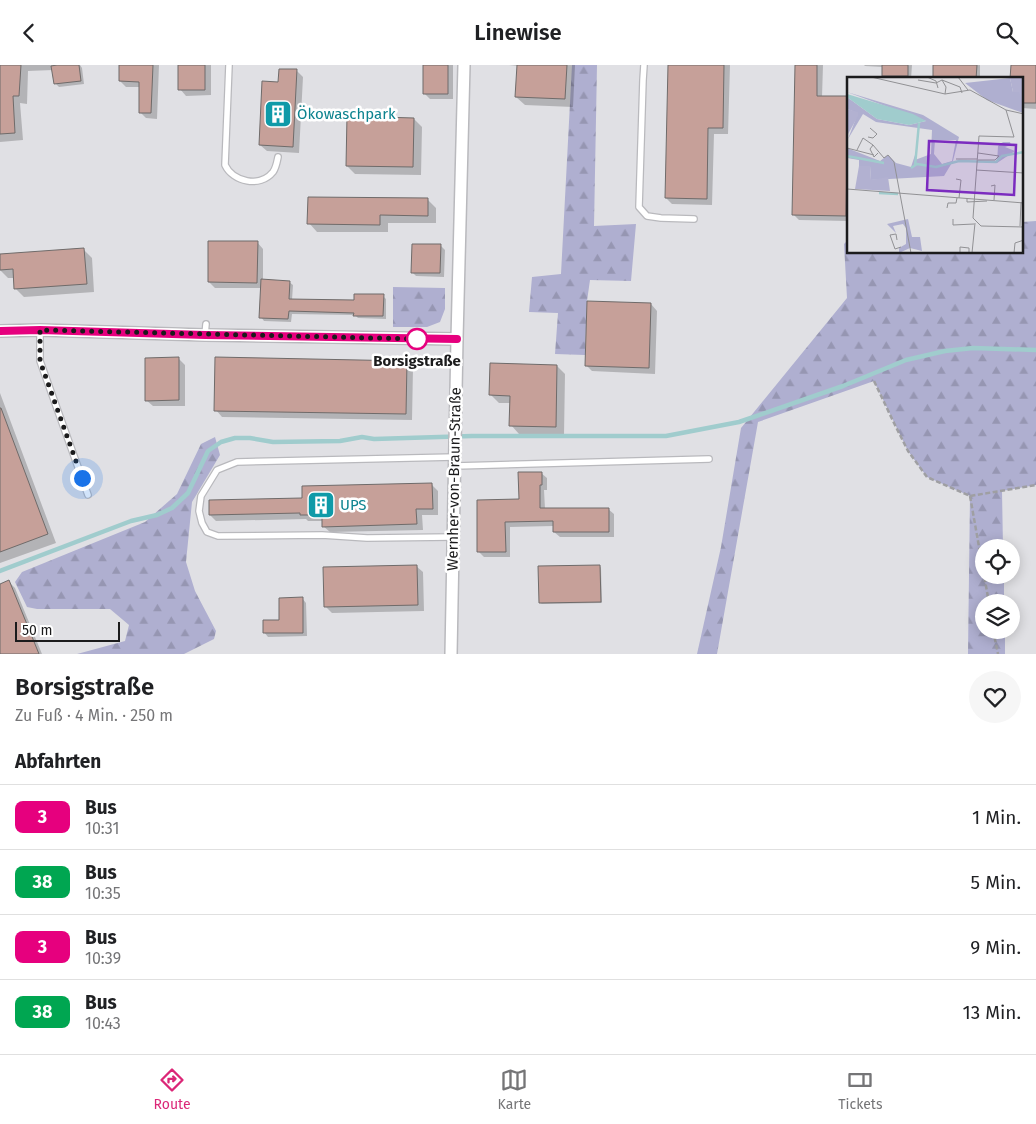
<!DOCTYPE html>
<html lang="de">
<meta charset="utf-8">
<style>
:root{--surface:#fff;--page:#f6f6f6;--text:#202124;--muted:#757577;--line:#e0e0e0;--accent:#db2777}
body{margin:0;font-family:"Fira Sans",sans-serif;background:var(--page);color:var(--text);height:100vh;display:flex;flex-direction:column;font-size:19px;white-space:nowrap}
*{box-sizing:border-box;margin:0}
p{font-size:16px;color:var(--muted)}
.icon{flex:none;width:28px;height:28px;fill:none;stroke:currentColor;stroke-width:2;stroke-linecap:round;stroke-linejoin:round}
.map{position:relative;height:589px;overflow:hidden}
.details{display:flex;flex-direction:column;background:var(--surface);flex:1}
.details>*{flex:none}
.badge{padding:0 10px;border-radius:8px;font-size:18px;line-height:32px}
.fabs{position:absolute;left:975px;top:474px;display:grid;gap:10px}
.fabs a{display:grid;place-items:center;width:45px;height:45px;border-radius:50%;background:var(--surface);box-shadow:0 2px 12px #0003;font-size:25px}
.scale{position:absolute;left:15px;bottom:12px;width:105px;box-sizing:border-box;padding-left:5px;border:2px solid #1b1b1c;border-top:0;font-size:14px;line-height:18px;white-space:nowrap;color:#1b1b1c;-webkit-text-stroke:4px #fff;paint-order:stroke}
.you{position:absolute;width:25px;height:25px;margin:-12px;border:4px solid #fff;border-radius:50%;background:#1a73e8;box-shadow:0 0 0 8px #1a73e833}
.map>.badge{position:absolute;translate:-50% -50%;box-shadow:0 0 0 2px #fff}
h2{padding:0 15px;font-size:19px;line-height:45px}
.round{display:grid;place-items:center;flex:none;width:52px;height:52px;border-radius:26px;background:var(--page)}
.head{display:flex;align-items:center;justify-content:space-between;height:85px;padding:0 15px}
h1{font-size:24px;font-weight:600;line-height:38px}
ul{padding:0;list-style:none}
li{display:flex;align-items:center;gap:15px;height:65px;padding:0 15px;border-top:1px solid var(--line)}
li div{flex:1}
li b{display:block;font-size:19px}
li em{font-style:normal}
li .badge{min-width:55px;font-weight:700;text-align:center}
header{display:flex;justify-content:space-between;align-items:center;height:65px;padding:0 15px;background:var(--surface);font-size:22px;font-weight:600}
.dock{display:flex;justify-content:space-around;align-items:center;height:70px;border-top:1px solid var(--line);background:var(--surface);font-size:14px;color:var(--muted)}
.dock a{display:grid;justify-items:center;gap:2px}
.dock .on{color:var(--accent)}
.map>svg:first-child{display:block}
</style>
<header><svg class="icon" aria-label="back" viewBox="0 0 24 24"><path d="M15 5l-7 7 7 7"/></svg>Linewise<svg class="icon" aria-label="search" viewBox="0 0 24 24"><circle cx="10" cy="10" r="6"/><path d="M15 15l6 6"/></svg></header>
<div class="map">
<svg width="1036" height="589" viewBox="0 0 1036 589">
<defs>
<pattern id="forest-firs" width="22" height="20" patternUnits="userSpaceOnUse" patternTransform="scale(1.25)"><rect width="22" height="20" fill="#afafd0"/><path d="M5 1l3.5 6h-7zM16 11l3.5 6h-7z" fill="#9696b2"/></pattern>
</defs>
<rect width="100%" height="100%" fill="#e0e0e4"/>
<!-- forest -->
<path fill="url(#forest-firs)" d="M572,0H597L594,161L636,159L631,216L590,215L587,236L585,290L555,289L558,248L529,247L532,212L561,209Z
M1036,156V420L1002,426L1003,482H984V510H1004V537L984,538V565H1005V589H968L970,431L927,412L908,386L874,316L758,357L717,589H697L721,482L741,363L847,233L844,179L848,175V188H1022V157Z
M393,222L445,223V244L440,257L427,262H393Z
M215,372L220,390L192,437L186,497L195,526L216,566L214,574L184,589H77L125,576L129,560L110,544H37L27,542L15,517L22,507L145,457L177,429L201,379Z"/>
<!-- shadow -->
<path fill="#0003" d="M0,0H80L82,3L84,19L59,22L55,18L53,5L28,6L27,39L20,38L23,75L0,77Z
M120,0H159L157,54L146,53L140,47V22H126L120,16Z
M179,0H211V30L186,31L180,24Z
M424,0H453V34H430L424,28Z
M509,0H575L573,42L525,40L516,32L518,1Z
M669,0H730L728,69H714L712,140L672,139L666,133Z
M796,0H823L822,32L848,34V156L799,155L793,149Z
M864,0H912L911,14H886L883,10V2L865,1Z
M935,0H980V14H934Z
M1012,0H1036V44L1022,43V14Z
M297,6L303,12L299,88L267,86L260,80L280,18Z
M414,54L422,62L421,110L355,109L347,101Z
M427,134L436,143V158H388V167H317L309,158Z
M257,177L263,184V216L289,217L293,220L292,235L355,236L383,231L386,234V254L358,253L355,250L292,249L291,257L264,256L261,252L262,223H215L209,217Z
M441,181L445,185L444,212L416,211L412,207Z
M84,185L92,193L94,227L24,232L15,223V213H8L0,205V190Z
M651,239L657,246L655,309L592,306L586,300Z
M179,294L185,300V341H153L146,335Z
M406,297L413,303L412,355L222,352L216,345Z
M557,301L565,309L564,370L519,369L511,360V338H499L490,329Z
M0,328L56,478L0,498Z
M541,408L547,413V425H544L545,444H608L614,449V472H560L554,467V461L510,462V492H484L478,486L520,435Z
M432,420L438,426V450H422L423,465L330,467L323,461V456H308L306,454L216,456L210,450Z
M416,501L423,507L424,546L332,548L326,542Z
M600,501L601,503L602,538L542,539L540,538Z
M9,517L15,523L42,589H0V520Z
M302,533L306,538L307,571L268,572L264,567L280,556Z"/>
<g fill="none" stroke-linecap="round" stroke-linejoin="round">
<!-- stream -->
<path stroke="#a0cccd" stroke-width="4.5" d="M0,506L131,456L157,450L172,443L188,428L208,386L221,377L235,373H250L273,377L340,376L362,372L374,374L472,371H666L739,357L843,321L906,295L945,286L973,283L1036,285"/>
</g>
<!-- building -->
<path fill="#c6a099" stroke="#6f6b6a" d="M0,0H21L19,31H13L15,68L0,69Z
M57,0H79L81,16L54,19L51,1Z
M119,0H153L151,48H139V17L119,16Z
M178,0H205V25H178Z
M423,0H448V29H423Z
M517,0H567L565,34L515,32Z
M668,0H724L723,63H708L707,134L665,133Z
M795,0H817V31H848L846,151L792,150Z
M882,0H908V11H882Z
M933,0H977L976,14H933Z
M1011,0H1036V38H1022V14H1010Z
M279,4H297L293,82L259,80L262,16L278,17Z
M347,51L414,53L413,102L346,101Z
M308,132L428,133V151L380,150V160L307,159Z
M208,176H258L257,218L208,217Z
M412,179H441L440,208H411Z
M84,183L87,219L14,224L13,204L0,205V189Z
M261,214L290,216L289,234L354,235V229H384L383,251H353L354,248L289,246L288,254L259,253Z
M587,236L651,238L649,303L585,301Z
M179,292V335L145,336V293Z
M215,292L407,296L406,349L214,346Z
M490,298L557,300L556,362L509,361L510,331L489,330Z
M0,343H1L48,469L0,487Z
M518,407H542V420H540V443H609V467H553V456L505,457L506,487H477V435L519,434Z
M432,418L433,444H416L417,459L322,462V450H300V448L209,450V435L302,433V421Z
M417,500L418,540L324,542L323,502Z
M600,500L601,537L539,538L538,501Z
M9,515L39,589H0V519Z
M303,532V568H263V555H279V533Z"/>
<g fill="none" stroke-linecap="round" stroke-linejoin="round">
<!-- lane casing -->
<g stroke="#b9b9bd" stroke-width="8">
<path id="lane" d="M229,0L225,100C233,117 260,123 273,107C276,103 277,97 278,92
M644,0L643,15L639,142L647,151L661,153L694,154
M40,265V296L88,430
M205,270L206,259
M455,401L709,394
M453,472L367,473L322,470L218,471L207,467L202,458L199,446L201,431L217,405L237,397L455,392"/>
</g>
<!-- street casing -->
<g stroke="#b9b9bd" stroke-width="14">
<path id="street" d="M0,266L40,265L205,270L457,274
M451,589L457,274L464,0"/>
</g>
<!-- path -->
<path stroke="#9f9fa2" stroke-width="2.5" stroke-dasharray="5 2.5" stroke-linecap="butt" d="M874,316L894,358L908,386L927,412L970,431L1036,420
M970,431L989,538
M993,565L998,589"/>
<!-- lane -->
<use href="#lane" stroke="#fff" stroke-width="5.5"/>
<!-- street -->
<use href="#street" stroke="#fff" stroke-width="11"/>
</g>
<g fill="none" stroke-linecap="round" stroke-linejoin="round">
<!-- line casing -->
<g stroke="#fff" stroke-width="11">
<path id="line" d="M0,266L40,265L205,270L457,274"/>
</g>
<!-- line -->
<use href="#line" stroke="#e6007e" stroke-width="8"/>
<!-- walk -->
<path stroke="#1b1b1c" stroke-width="5" stroke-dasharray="0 9" d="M82,413L40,296V265L417,274"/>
</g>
<!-- icons -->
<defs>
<g id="building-square" transform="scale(1.4375)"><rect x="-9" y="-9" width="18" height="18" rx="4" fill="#0f9aa8" stroke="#fff"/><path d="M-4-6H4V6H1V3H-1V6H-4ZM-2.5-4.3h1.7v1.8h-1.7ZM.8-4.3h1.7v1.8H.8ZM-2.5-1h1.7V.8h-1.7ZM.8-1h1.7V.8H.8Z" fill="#fff"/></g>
</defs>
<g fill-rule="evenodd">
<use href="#building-square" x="278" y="49"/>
<use href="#building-square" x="321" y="440"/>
</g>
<!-- markers -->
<circle fill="#fff" stroke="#e6007e" stroke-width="2.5" cx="417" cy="274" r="10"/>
<g text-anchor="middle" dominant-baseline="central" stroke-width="5" stroke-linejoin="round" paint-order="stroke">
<!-- culture labels -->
<g font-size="15" fill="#0d838f" stroke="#fff" text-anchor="start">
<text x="297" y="49">Ökowaschpark</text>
<text x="340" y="440">UPS</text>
</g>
<!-- stop labels -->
<g font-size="15" font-weight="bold" fill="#1b1b1c" stroke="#fff">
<text x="417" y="296">Borsigstraße</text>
</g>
<!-- street labels -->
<g font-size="15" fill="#1b1b1c" stroke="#fff">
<text transform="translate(454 414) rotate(-89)">Wernher-von-Braun-Straße</text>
</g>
</g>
<!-- overview -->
<g transform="translate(847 12)">
<rect width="176" height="176" fill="#e0e0e4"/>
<path d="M176,0V25H174L166,15L163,1Z" fill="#b2b1d1"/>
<path d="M163,1L166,15H172L176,25V36L140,23L118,6ZM0,15L76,38L112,60L106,84L97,99L24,103L23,89H12V83L0,81V71L33,84L41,78L49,86L64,90L70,72L68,83L84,77L85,53L29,45L16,37L1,62L11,36L0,32V20L30,42L62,48L79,44ZM88,63H109L105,84L95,87L87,77ZM156,65H163L164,68L158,70L168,74L150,86L151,69ZM61,142L65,160H73L75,174L63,171L52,176V171L59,167V151L56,147L46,149L49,156L40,147Z" fill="#afafd0" fill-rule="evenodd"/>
<path d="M0,32L11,35V39L0,59Z" fill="#b2b1d1"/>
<path d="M12,89H23L24,103L41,100L43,114L8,112Z" fill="#b2b1d1"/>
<path d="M0,17L66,37L79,44L62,48L30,42L0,20Z" fill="#a0cccd"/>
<path fill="none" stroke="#a0cccd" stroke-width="2.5" d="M0,79L37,86M68,89L72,46M64,91L70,87L89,90L112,84L149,85L155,79L177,75M32,116L51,117"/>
<path fill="none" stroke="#919194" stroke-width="1" d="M24,0L98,17L123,13L159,33L177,37M80,0L89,4L91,11M111,0L121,13M71,3L89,6L95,3L99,10L98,17M95,3L113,10L115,16M159,33L167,60L132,59L126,141L134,149L177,150M21,60L26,61L30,57L23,51M0,71L27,78M10,73L16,61L26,68M31,76L27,80L23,72L26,68L37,81L41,78L47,85L64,176M131,76L152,79L148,83H131M109,82H130M129,93L177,96M109,102L114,103L112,121M144,109L148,108L147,123M0,112L177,126M120,121V125L140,124M100,131L101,126H109L110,121M106,142V148L127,147M173,149L174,125M50,163L49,157L43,158L48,172L54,170M113,176V170L122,171V176M125,176L128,146M167,176L168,166L177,163"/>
<path fill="#7b2cbf" fill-opacity="0.15" stroke="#7b2cbf" stroke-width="2.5" d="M82,64L169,68L167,118L80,113Z"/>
<rect width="176" height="176" fill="none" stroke="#1b1b1c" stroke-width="2.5"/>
</g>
</svg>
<div class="fabs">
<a><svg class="icon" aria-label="locate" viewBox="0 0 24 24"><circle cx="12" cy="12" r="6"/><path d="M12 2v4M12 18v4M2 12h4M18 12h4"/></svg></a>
<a><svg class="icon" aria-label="layers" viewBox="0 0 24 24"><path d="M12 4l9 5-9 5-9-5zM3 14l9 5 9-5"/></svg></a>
</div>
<div class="scale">50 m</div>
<div class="you" style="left:82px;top:413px"></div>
</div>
<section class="details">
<div class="head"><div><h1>Borsigstraße</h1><p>Zu Fuß · 4 Min. · 250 m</p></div><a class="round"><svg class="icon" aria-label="heart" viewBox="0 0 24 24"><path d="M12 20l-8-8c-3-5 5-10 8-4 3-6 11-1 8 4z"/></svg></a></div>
<h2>Abfahrten</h2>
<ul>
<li><span class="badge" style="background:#e6007e;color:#fff">3</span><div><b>Bus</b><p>10:31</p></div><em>1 Min.</em></li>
<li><span class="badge" style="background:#00a651;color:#fff">38</span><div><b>Bus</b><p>10:35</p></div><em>5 Min.</em></li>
<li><span class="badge" style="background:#e6007e;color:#fff">3</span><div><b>Bus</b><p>10:39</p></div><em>9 Min.</em></li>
<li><span class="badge" style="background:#00a651;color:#fff">38</span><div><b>Bus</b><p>10:43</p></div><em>13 Min.</em></li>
</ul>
</section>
<nav class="dock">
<a class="on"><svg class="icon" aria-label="directions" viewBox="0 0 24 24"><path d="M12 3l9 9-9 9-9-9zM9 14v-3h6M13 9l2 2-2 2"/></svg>Route</a>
<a><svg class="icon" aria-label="map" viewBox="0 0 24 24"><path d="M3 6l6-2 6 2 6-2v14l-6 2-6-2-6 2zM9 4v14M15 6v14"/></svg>Karte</a>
<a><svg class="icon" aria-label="tickets" viewBox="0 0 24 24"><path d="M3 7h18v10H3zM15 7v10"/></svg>Tickets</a>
</nav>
